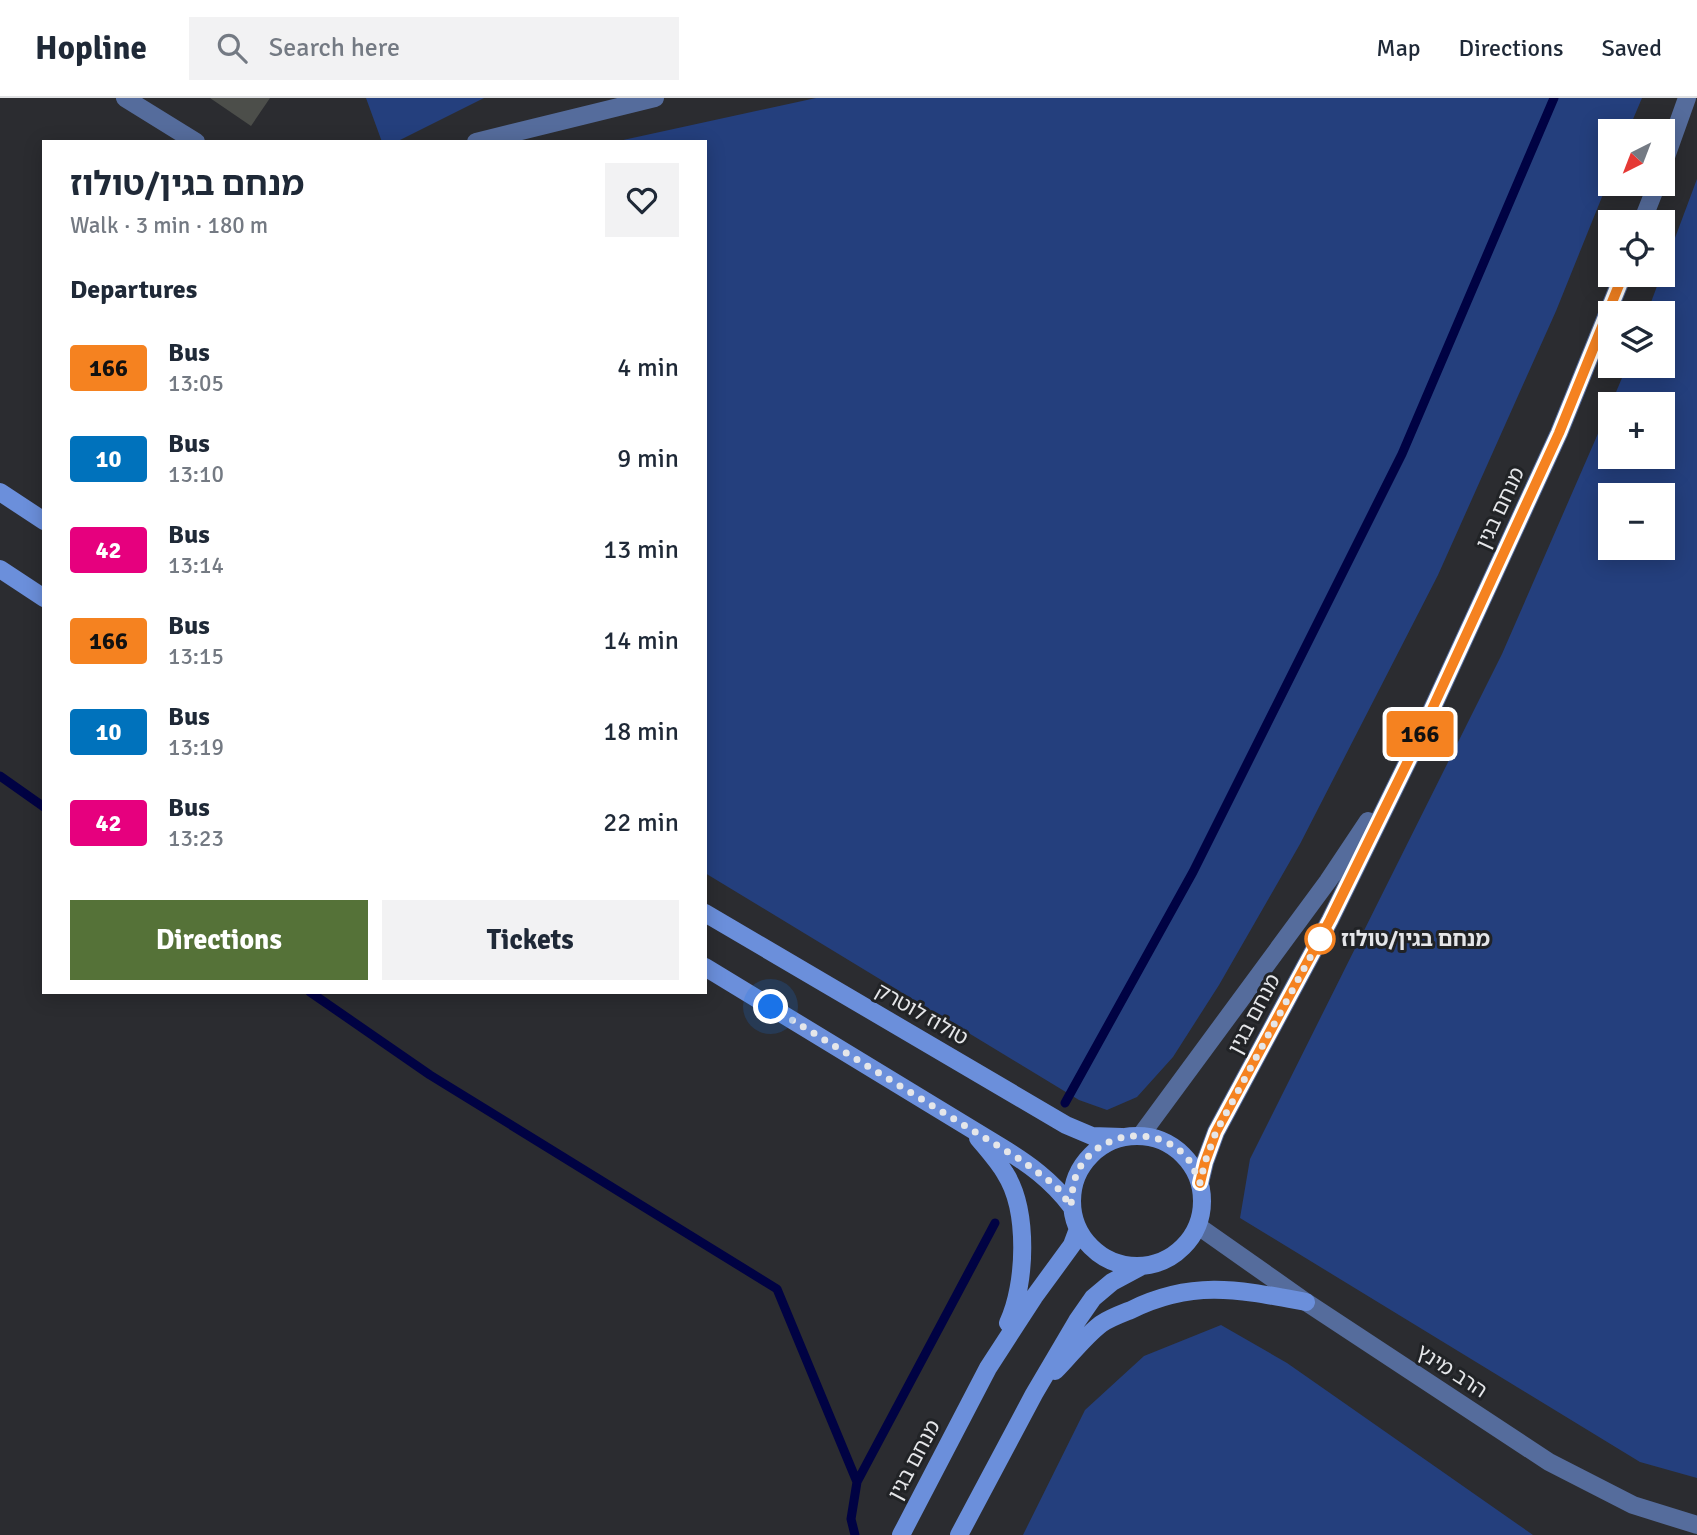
<!DOCTYPE html>
<meta charset="utf-8">
<style>
:root{--surface:#fff;--page:#f2f2f3;--text:#1f2937;--muted:#747a83;--line:#e0e1e3;--accent:#557238}
body{margin:0;font-family:Signika,"Noto Sans Hebrew",sans-serif;background:var(--page);color:var(--text);height:100vh;display:flex;flex-direction:column;font-size:26px;white-space:nowrap}
*{box-sizing:border-box;margin:0}
p{font-size:23px;color:var(--muted)}
.icon{flex:none;width:38px;height:38px;fill:none;stroke:currentColor;stroke-width:2;stroke-linecap:round;stroke-linejoin:round}
.map{position:relative;flex:1;overflow:hidden}
.drawer{position:absolute;left:42px;top:42px;width:665px;height:854px;display:flex;flex-direction:column;background:var(--surface);border-radius:0px;box-shadow:0 4px 18px #0003}
.drawer>*{flex:none}
.badge{padding:0 14px;border-radius:5px;font-size:24px;line-height:46px}
.needle{width:46px;rotate:222deg}
.controls{position:absolute;left:1598px;top:21px;display:grid;gap:14px}
.controls a{display:grid;place-items:center;width:77px;height:77px;border-radius:0px;background:var(--surface);box-shadow:0 4px 18px #0003;font-size:35px}
.you{position:absolute;width:35px;height:35px;margin:-18px;border:5px solid #fff;border-radius:50%;background:#1a73e8;box-shadow:0 0 0 10px #1a73e833}
.map>.badge{position:absolute;translate:-50% -50%;box-shadow:0 0 0 4px #fff}
h2{padding:0 28px;font-size:26px;line-height:63px}
.round{display:grid;place-items:center;flex:none;width:74px;height:74px;border-radius:0px;background:var(--page)}
.headline{display:flex;align-items:center;justify-content:space-between;height:119px;padding:0 28px}
h1{font-size:33px;font-weight:700;line-height:52px}
.button{display:flex;gap:14px;margin-top:auto;padding:14px 28px}
.button a{flex:1;height:80px;border-radius:0px;background:var(--accent);color:#fff;font-size:28px;font-weight:700;line-height:80px;text-align:center}
.button a+a{background:var(--page);color:var(--text)}
ul{padding:0;list-style:none}
li{display:flex;align-items:center;gap:21px;height:91px;padding:0 28px}
li div{flex:1}
li b{display:block;font-size:26px}
li em{font-style:normal}
li .badge{min-width:77px;font-weight:700;text-align:center}
header{display:flex;align-items:center;gap:42px;box-sizing:border-box;height:98px;padding:0 35px;background:var(--surface);border-bottom:2px solid var(--line)}
header strong{font-size:33px}
nav{display:flex;gap:38px;margin-inline-start:auto;font-size:24px}
.search{width:490px;height:63px;background:var(--page);display:flex;align-items:center;gap:18px;box-sizing:border-box;padding:0 24px;border-radius:0px;color:var(--muted);font-size:26px}
.map>svg:first-child{display:block}
</style>
<header>
<strong>Hopline</strong>
<div class="search"><svg class="icon" aria-label="search" viewBox="0 0 24 24"><circle cx="10" cy="10" r="6"/><path d="M15 15l6 6"/></svg>Search here</div>
<nav><a>Map</a><a>Directions</a><a>Saved</a></nav>
</header>
<div class="map">
<svg width="1697" height="1437" viewBox="0 0 1697 1437">
<rect width="100%" height="100%" fill="#2b2c30"/>
<!-- green -->
<path fill="#243f7d" fill-rule="evenodd" d="M366,0H484L396,44H382Z
M816,0H1642L1628,33H1610V79L1556,213L1438,477L1300,746L1219,887L1173,959L1137,999L1107,1012L1079,1002L705,775V44H614Z
M1697,81V1380L1640,1364L1240,1120L1250,1061L1502,556L1610,308V359H1662V306H1611L1627,268H1662V215H1647ZM1610,397H1662V450H1610Z
M1221,1227L1287,1265L1533,1437H1023L1085,1312L1144,1258Z"/>
<g fill="none" stroke-linecap="round" stroke-linejoin="round">
<!-- stream -->
<path stroke="#000243" stroke-width="9" d="M0,678L44,709
M310,894L430,977L777,1191L857,1384L851,1421L855,1437
M1065,1005L1193,774L1402,356L1554,0
M857,1384L995,1125"/>
</g>
<!-- building -->
<path fill="#4c4e4a" d="M210,0H270L251,28Z"/>
<g fill="none" stroke-linecap="round" stroke-linejoin="round">
<!-- minor -->
<path stroke="#556c9c" stroke-width="18" d="M476,44L655,0"/>
<!-- tertiary -->
<path stroke="#556c9c" stroke-width="18" d="M125,0L196,44
M1662,70L1687,0
M1642,124L1657,86
M1141,1037L1328,783L1368,723
M1200,1085L1205,1064L1216,1034L1330,822L1410,659L1559,335L1623,177
M1198,1128L1306,1204L1549,1364L1633,1407L1697,1427"/>
<!-- secondary -->
<path stroke="#6b8fdb" stroke-width="18" d="M0,394L44,423
M0,471L44,500
M705,815L1066,1027L1092,1038L1122,1039
M705,869L1001,1049C1029,1066 1051,1082 1071,1108
M1072 1103a65 65 0 1 1 130 0a65 65 0 1 1-130 0Z
M978,1040C987,1051 998,1063 1005,1075C1029,1112 1026,1187 1008,1225
M1055,1273C1070,1258 1084,1239 1101,1226C1110,1220 1121,1216 1131,1212C1194,1181 1241,1192 1306,1204
M901,1437L988,1270L1034,1199L1072,1147L1078,1131
M959,1437L1034,1296L1077,1223L1093,1200L1112,1184L1140,1169"/>
</g>
<g fill="none" stroke-linecap="round" stroke-linejoin="round">
<!-- line casing -->
<g stroke="#fff" stroke-width="16">
<path id="line" d="M1200,1085L1205,1064L1216,1034L1330,822L1410,659L1559,335L1623,177"/>
</g>
<!-- line -->
<use href="#line" stroke="#f58220" stroke-width="10"/>
<!-- walk -->
<path stroke="#e5e6e9" stroke-width="7" stroke-dasharray="0 12.6" d="M771,909L1021,1062L1056,1088L1071,1108C1072,1095 1073,1082 1079,1071C1102,1030 1164,1026 1191,1065C1194,1071 1197,1079 1200,1085L1205,1064L1216,1034L1320,841"/>
</g>
<!-- markers -->
<circle fill="#fff" stroke="#f58220" stroke-width="3.5" cx="1320" cy="841" r="14"/>
<g text-anchor="middle" dominant-baseline="central" stroke-width="6" stroke-linejoin="round" paint-order="stroke">
<!-- street labels -->
<g font-size="21" fill="#e5e6e9" stroke="#212326">
<text transform="translate(1500 410) rotate(-65)">מנחם בגין</text>
<text transform="translate(922 916) rotate(30)">טולוז לוטרק</text>
<text transform="translate(1254 916) rotate(-62)">מנחם בגין</text>
<text transform="translate(1452 1273) rotate(33)">הרב מינץ</text>
<text transform="translate(914 1362) rotate(-62)">מנחם בגין</text>
</g>
<!-- stop labels -->
<g font-size="21" font-weight="bold" fill="#e5e6e9" stroke="#212326" text-anchor="start">
<text x="1341" y="841">מנחם בגין/טולוז</text>
</g>
</g>
</svg>
<div class="controls">
<a><svg class="needle" viewBox="-14 -14 28 28"><path d="M0-13l5 13h-10z" fill="#e53935"/><path d="M0 13l5-13h-10z" fill="#747a83"/></svg></a>
<a><svg class="icon" aria-label="locate" viewBox="0 0 24 24"><circle cx="12" cy="12" r="6"/><path d="M12 2v4M12 18v4M2 12h4M18 12h4"/></svg></a>
<a><svg class="icon" aria-label="layers" viewBox="0 0 24 24"><path d="M12 4l9 5-9 5-9-5zM3 14l9 5 9-5"/></svg></a>
<a>+</a>
<a>−</a>
</div>
<div class="you" style="left:771px;top:909px"></div>
<b class="badge" style="left:1420px;top:636px;background:#f58220;color:#111">166</b>
<section class="drawer">
<div class="headline"><div><h1>מנחם בגין/טולוז</h1><p>Walk · 3 min · 180 m</p></div><a class="round"><svg class="icon" aria-label="heart" viewBox="0 0 24 24"><path d="M12 20l-8-8c-3-5 5-10 8-4 3-6 11-1 8 4z"/></svg></a></div>
<h2>Departures</h2>
<ul>
<li><span class="badge" style="background:#f58220;color:#111">166</span><div><b>Bus</b><p>13:05</p></div><em>4 min</em></li>
<li><span class="badge" style="background:#0072bc;color:#fff">10</span><div><b>Bus</b><p>13:10</p></div><em>9 min</em></li>
<li><span class="badge" style="background:#e6007e;color:#fff">42</span><div><b>Bus</b><p>13:14</p></div><em>13 min</em></li>
<li><span class="badge" style="background:#f58220;color:#111">166</span><div><b>Bus</b><p>13:15</p></div><em>14 min</em></li>
<li><span class="badge" style="background:#0072bc;color:#fff">10</span><div><b>Bus</b><p>13:19</p></div><em>18 min</em></li>
<li><span class="badge" style="background:#e6007e;color:#fff">42</span><div><b>Bus</b><p>13:23</p></div><em>22 min</em></li>
</ul>
<div class="button"><a>Directions</a><a>Tickets</a></div>
</section>
</div>
